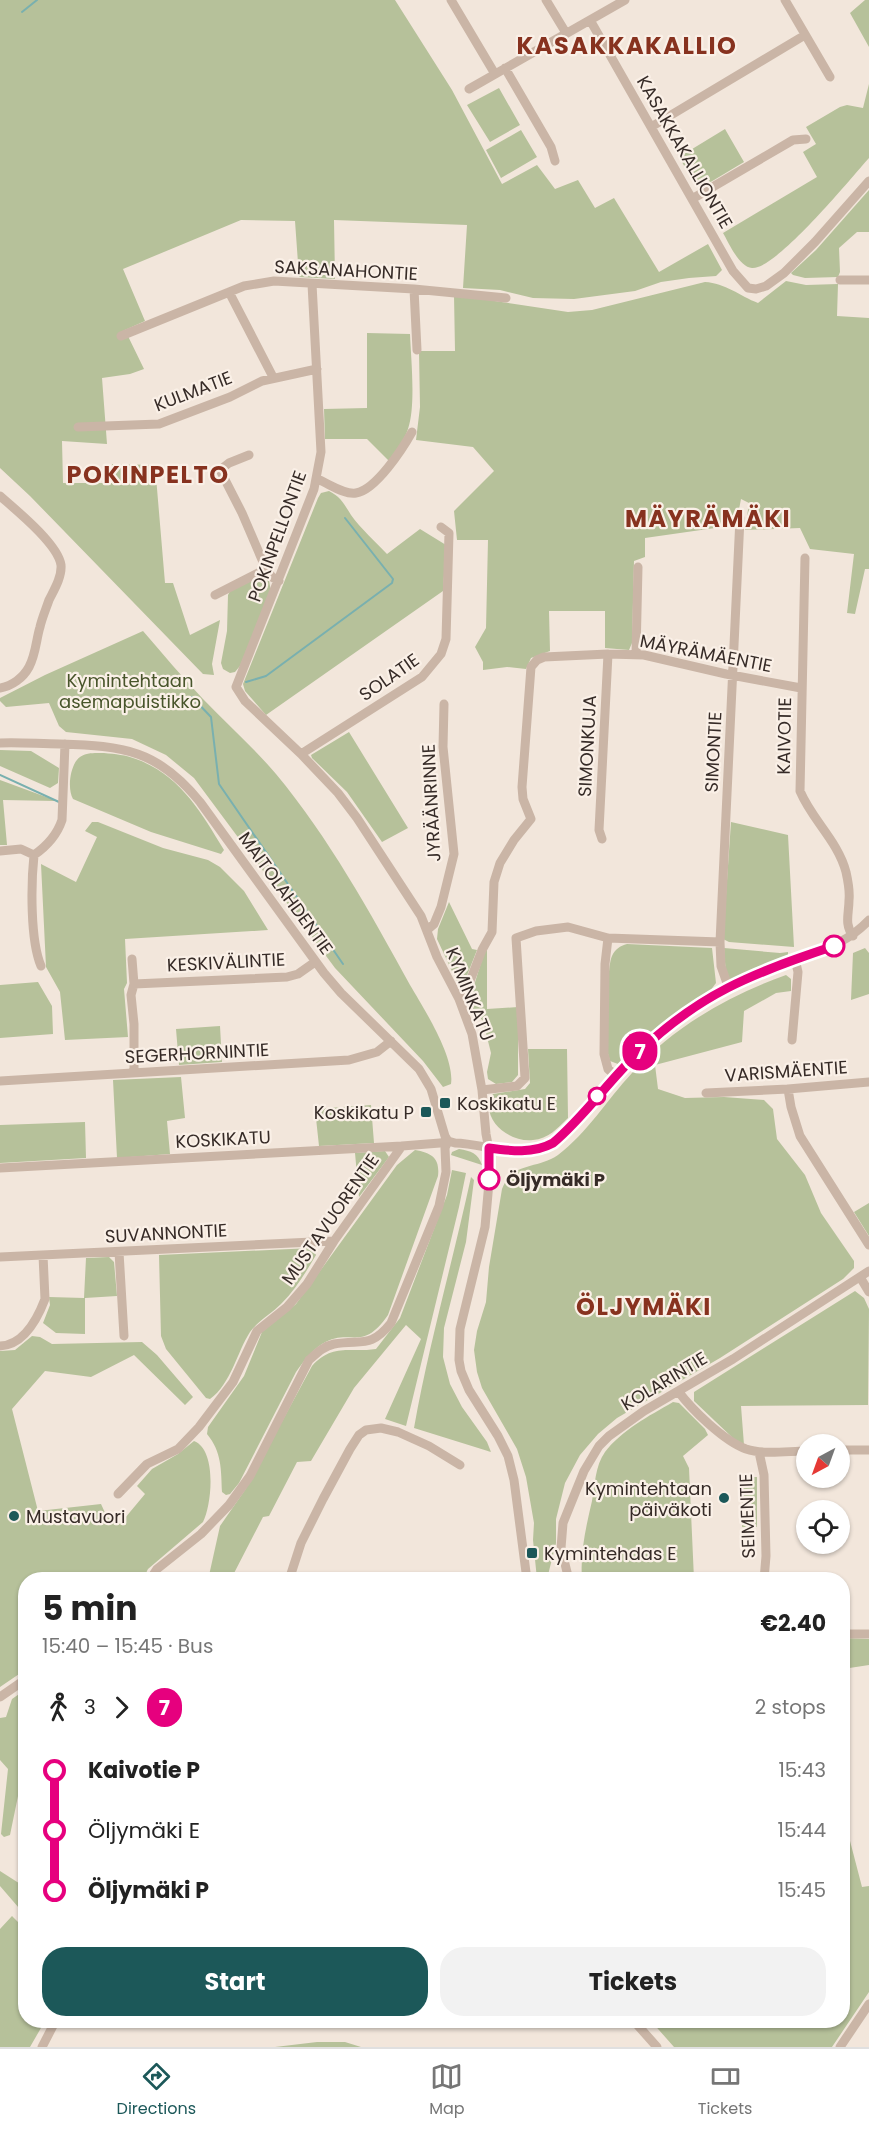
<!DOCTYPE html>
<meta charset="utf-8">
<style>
:root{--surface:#fff;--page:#f2f2f2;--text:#222;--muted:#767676;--line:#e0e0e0;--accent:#1c5859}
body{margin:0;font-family:Poppins,sans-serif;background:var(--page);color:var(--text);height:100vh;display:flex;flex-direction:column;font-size:22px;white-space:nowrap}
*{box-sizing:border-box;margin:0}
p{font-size:20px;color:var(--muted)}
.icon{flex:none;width:33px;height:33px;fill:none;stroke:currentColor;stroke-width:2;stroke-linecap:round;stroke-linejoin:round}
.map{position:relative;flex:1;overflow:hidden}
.drawer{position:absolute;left:18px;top:1572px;width:832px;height:456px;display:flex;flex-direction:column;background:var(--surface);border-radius:24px;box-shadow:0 2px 4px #0004}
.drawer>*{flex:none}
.badge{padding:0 12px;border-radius:20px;font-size:21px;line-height:39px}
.needle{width:39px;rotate:221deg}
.controls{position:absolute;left:796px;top:1434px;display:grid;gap:12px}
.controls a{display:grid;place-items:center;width:54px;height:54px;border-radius:50%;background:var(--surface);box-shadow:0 2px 4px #0004;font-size:30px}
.map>.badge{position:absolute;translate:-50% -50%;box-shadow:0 0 0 3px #fff}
.legs{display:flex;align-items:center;gap:9px;height:66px;padding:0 24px;font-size:20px}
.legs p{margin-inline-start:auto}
.head{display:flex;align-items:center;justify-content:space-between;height:102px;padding:0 24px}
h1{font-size:33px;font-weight:700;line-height:45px}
.action{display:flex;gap:12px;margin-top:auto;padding:12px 24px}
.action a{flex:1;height:69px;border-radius:24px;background:var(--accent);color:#fff;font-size:24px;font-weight:700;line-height:69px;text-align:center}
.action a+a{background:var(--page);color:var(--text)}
ul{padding:0 24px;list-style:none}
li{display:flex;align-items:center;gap:21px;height:60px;font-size:22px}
li i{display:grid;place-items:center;width:9px;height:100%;margin:0 8px;background:currentColor}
li i::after{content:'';width:15px;height:15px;margin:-8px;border:4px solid;border-radius:50%;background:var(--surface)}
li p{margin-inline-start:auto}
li:first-child i{background:linear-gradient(#0000 50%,currentColor 0)}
li:last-child i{background:linear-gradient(currentColor 50%,#0000 0)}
.dock{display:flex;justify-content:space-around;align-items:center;height:84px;border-top:2px solid var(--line);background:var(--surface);font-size:16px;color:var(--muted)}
.dock a{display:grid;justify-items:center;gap:3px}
.dock .on{color:var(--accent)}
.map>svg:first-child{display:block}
</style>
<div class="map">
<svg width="869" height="2047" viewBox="0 0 869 2047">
<rect width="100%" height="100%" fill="#f2e6db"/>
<!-- green -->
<path fill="#b6c19a" d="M0,0H395L452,90L502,184L537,165L555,189L578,180L595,208L614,198L659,272L708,244L722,270L716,276L689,278L661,282L635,291L574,299L533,298L500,290L463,288L467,225L334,220L335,279L299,277L295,221L241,220L123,269L145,321L125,330L144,369L130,374L102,378L107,444L62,441L63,483H112V464L155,465L165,583H173L190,635L220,620L212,664L214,675L203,674L30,496L0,468Z
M865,0H869V47L850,13Z
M869,84V158C851,178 776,270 752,268C739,267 729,243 723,233L817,177L803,152L816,144L806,127L840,107L847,105L863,108Z
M499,88L520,125L490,142L467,105Z
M725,129L744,162L704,186H696L679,157Z
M521,130L537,157L501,178L486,150Z
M869,190V232H857L839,248L840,272L838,277L805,278L793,275L791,273L816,250Z
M786,281L806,285L838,284L837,316L869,318V569H865L855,614L847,613L854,554L810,549L800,528L745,530L749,503L741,499L736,525L645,538V557L634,561L632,643L629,650L605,648V611H549L550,651L531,658L526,669L507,667L483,670V662L475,647L486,628L488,540H457L454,511L494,471L473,447L416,440L420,407L419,351H455L454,295L568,312L592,310L705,282C725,283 740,296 758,303Z
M367,333L410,334C411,359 416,406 408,429C404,441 396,451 389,461L367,439H325L324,409L367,408Z
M329,491C341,497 344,504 351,515C361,529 375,541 387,554L420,529L446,545L443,591L266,715L245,691L243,684L318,498L321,493Z
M264,575L269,580L271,592L240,666L235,672L230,673L223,669L221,663L227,631L228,595L230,591Z
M143,631C163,654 182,677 203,699C227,724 254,748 276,774C329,838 370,912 410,985C424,1009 455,1057 451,1084L443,1087L423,1061L335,968L194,778L166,755L132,739L66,732L59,726L49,703L6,707L0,701V698L45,675Z
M349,732L408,828L382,842L347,792L312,758L311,755Z
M0,750L31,751L59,768L58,783L50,788L0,766Z
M104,753C115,754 126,755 136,759C180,775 201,812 224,850L221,854L151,832L73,799C67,789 70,764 80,757C86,752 97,753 104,753Z
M0,780L57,801L3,800L7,845H0Z
M92,822H98L163,848L208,860L220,867L244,891L268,930L125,939L127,983L124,989L128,1037L65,1040L60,992L46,967L41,864L76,882L97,837L85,831Z
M731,822L788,835L794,947L729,942L723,939Z
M449,902L472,949L477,950L464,983L458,984L437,939L438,929Z
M487,944V1009L518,1007V1075L512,1082L496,1084L488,1079L487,1072L491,1053L483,1021L473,1010L470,998Z
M627,944L712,948L716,983L710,991L663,1023L618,1064L610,1061L607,1050C608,1032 606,969 612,956C615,949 620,946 627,944Z
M724,948L780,953L788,952V956L732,980L726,976Z
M865,948L869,953V994L851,1000L853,953Z
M786,975L791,979V991L776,993L744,1011L742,1042L655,1065L658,1089L685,1098L724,1097L764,1100L773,1109L777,1139L805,1175L821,1213L854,1261V1268L843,1279L720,1358L617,1418L598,1434L580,1455L565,1483L556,1519V1543L548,1575L545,1579H537L533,1540L534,1523L526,1477L517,1449L482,1388L477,1372L474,1350L477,1331L486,1302L489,1267L502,1189C513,1161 536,1170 558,1155C587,1133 607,1100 632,1073C673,1027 728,996 786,975Z
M38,982L52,1006L53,1034L0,1038V985Z
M220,1026L222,1062L179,1065L176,1029Z
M528,1049H567L568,1118C558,1128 548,1139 533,1140C509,1143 478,1118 493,1094L525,1089L530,1083Z
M181,1077L185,1118L167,1121L170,1154L117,1158L113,1080Z
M371,1105L374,1143L319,1146L315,1109Z
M85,1122L86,1158L0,1163V1125Z
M459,1149C471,1151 478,1153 482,1165L451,1155L452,1152Z
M415,1150C432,1153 440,1158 438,1176L388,1315C361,1354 351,1326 322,1344C311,1351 303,1362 296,1372L239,1483L230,1494L226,1495L222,1492C221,1470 222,1452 207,1434L208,1427L244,1376L262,1332L296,1304L397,1165Z
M385,1151L389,1157L359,1197L355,1153Z
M452,1170L466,1173L459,1207L406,1426L385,1419L421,1339L406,1325L354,1388L311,1461L297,1462L269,1516L263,1517L231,1579L208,1580L220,1526L245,1490L312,1366C333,1343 349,1353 376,1349L400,1318L447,1195Z
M471,1177L474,1180L466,1242L444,1328L443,1357L450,1384L462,1407L487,1442L491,1452L414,1428C429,1343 453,1261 471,1177Z
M869,1203V1236L854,1212Z
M312,1248L316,1255C306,1272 296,1289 281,1304C272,1313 258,1321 250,1332C237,1352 231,1384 210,1399L206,1398L166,1349L161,1336L159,1255Z
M109,1257L114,1262L117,1296L85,1298V1334L56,1333L43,1323L50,1305L49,1297L84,1298L86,1258Z
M855,1291L864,1298L869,1309L868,1405L741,1406L744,1445L736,1441L694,1401V1392Z
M32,1336L40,1337L52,1344L142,1342L157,1355L193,1397L185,1405L134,1355L91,1377L45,1371L12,1409L38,1511L101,1504L107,1517L120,1524L145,1494L137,1486L152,1469L178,1454L194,1441C217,1450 212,1504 203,1522L148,1569L143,1579L26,1580L25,1670L0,1687V1351L15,1350Z
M673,1402L679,1403L705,1429L708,1435L683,1456L689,1468L694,1579H726H582C580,1552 586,1527 592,1501C595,1485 595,1466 605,1452C622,1430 649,1416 673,1402Z
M742,1477H757V1527H742Z
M843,1638L869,1639V1665L843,1669Z
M25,1690V1762L10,1835L4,1837L1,1834L8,1769L0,1760V1718L6,1717L12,1699Z
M843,1814L862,1887L869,1886V1992L832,2047H674L651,2021L843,2020Z
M0,1871L25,1887V1915L0,1886Z
M12,1916L25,1929L26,2020L45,2021L30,2047H0V1929Z
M317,2042H345L361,2047H275Z"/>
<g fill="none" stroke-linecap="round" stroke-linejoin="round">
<!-- stream -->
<path stroke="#79b0af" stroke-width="2" d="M22,12L37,0
M246,682L266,676L392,583L393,579L345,518
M192,697L211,717L219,784L343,964
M0,775L59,802"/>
<!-- minor -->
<path stroke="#cab5a6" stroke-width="9" d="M451,0L495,74
M546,0L566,33
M785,0L830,77
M590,20L733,271L748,288L756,289L766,286L784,273L815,242L869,181
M505,68L551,147L555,161
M469,89L625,0
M651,127L805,35
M692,199L793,140L806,139
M840,280H869
M312,284L321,452L314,489L236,687L245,701L301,754L338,793L357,818L421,916L437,957L459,999L472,1034L482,1090L486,1134L491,1160L485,1227L460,1329L459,1360L461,1371L469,1390L498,1436L508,1456L514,1480L527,1580
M414,289L417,350
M229,292L273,377
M121,336L244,286L274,281L414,289L506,298
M78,427L159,424L230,397L262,381L317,369
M249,455L229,463L220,470L242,513L266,569L272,577L279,581
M317,479C328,483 344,495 356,493C376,490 403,448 412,432
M0,496C16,510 58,544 61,565C62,577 54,590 49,600C46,609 42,618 40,627C36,640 36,654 29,667C23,678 12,686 0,688
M805,558L800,791C812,820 838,841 846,872C848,881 850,891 849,900C849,914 844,924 853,936
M215,595L266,569
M636,654L638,567
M0,743C20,742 40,744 60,744C124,746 158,750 200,802L324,973L341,993L419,1069L431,1089L445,1136L448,1141L455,1143C489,1144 527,1163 558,1139C609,1084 658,1023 726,987C747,976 770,967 793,959C824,948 845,945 869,920
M301,754L422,677L441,654L446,639L449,533L441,527
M602,839L599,830L608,654
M0,851L21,849L34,855
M427,930L434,924L441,907L454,854L443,747L444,704
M608,938L605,964L604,1054L608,1069L616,1076
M132,959L134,984L131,995L134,1024V1073
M41,966C30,940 31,883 34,855C47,846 57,835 62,820L65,744
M134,984L287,977L298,974L315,962
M728,986L721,966L720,942L740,518
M459,999L465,994L482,950L492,932L494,882L500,863L514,840L531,819L523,799L522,787L531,667L537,660L544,657L608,654L644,655L726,674L801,688
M792,1040L798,972L795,959
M0,1081L349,1060L377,1052L391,1041
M788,1089L791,1107L800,1136L869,1245
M482,1090L517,1086L525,1078L516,938L536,931L568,927L608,938L720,942
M706,1093L788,1089L869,1082
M0,1168L402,1146L440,1143L448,1141
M119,1252L124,1336
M0,1257L334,1241
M860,1277L869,1292
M0,1346C24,1345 37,1320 45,1299L43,1255
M678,1391C692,1410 724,1441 746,1449C764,1455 788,1451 807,1451
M840,1450H869
M759,1452L764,1475L766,1556L764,1580
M118,1494L147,1464L178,1449L199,1427L233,1382L257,1331L287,1307L307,1284L334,1241L402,1146
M150,1580L157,1569L201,1534L229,1505L250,1476L309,1360C317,1353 324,1346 334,1344C362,1339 370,1349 391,1323L439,1206L446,1172L445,1148L448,1141
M289,1580L301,1543L323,1499L350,1449L359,1435L366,1430L381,1428L398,1432L429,1446L460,1465
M569,1580L561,1548L563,1523L584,1471L599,1446L609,1436L644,1411L733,1359L869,1271
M843,1634H869
M0,1697L26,1679
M633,2020L657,2047
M42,2047L56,2020
M840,2047L869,2004"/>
</g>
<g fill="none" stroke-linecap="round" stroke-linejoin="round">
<!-- line-1 casing -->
<g stroke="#fff" stroke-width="14">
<path id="line-1" d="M489,1179V1148C511,1151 533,1154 553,1143C582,1119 608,1082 635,1056C698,994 753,973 834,946"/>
</g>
<!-- line-1 -->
<use href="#line-1" stroke="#e6007e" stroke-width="9"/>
</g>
<!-- markers -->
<g fill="#fff" stroke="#e6007e" stroke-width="3">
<circle cx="834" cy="946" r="10"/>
<circle cx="597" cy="1096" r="8"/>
<circle cx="489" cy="1179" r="10"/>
</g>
<g fill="#1c5859" stroke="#faf0e7" stroke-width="2">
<rect x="439" y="1097" width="12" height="12" rx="3"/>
<rect x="420" y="1106" width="12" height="12" rx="3"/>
<circle cx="724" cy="1498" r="6"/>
<circle cx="14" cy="1516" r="6"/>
<rect x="526" y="1547" width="12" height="12" rx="3"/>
</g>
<g text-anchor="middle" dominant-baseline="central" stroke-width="4.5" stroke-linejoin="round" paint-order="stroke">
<!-- street labels -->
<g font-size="18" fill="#362b27" stroke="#faf0e7">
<text transform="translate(685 152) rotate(60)">KASAKKAKALLIONTIE</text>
<text transform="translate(346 270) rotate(3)">SAKSANAHONTIE</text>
<text transform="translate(193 391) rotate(-21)">KULMATIE</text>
<text transform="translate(277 536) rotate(-70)">POKINPELLONTIE</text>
<text transform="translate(706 653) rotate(11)">MÄYRÄMÄENTIE</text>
<text transform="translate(389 677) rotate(-35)">SOLATIE</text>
<text transform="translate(784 736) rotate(-89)">KAIVOTIE</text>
<text transform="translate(587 746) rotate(-87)">SIMONKUJA</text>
<text transform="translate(713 752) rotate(-87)">SIMONTIE</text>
<text transform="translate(431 803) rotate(-93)">JYRÄÄNRINNE</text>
<text transform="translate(286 893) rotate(54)">MAITOLAHDENTIE</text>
<text transform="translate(226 962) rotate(-3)">KESKIVÄLINTIE</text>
<text transform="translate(470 994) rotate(68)">KYMINKATU</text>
<text transform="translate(197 1053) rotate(-3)">SEGERHORNINTIE</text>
<text transform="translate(786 1071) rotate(-4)">VARISMÄENTIE</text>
<text transform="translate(223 1139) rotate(-3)">KOSKIKATU</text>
<text transform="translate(330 1219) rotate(-55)">MUSTAVUORENTIE</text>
<text transform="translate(166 1233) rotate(-3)">SUVANNONTIE</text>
<text transform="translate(664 1381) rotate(-31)">KOLARINTIE</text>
<text transform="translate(747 1516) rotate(-92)">SEIMENTIE</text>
</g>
<!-- park labels -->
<g font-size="18" fill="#48552b" stroke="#faf0e7">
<text x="130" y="680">Kymintehtaan<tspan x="130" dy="21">asemapuistikko</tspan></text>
</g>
<!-- poi labels -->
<g font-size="18" fill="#362b27" stroke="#faf0e7" text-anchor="start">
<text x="457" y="1103">Koskikatu E</text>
<text x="414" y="1112" text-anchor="end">Koskikatu P</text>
<text x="712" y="1488" text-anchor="end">Kymintehtaan<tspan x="712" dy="21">päiväkoti</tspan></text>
<text x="26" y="1516">Mustavuori</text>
<text x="544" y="1553">Kymintehdas E</text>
</g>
<!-- stop labels -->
<g font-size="18" font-weight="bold" fill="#362b27" stroke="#faf0e7" text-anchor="start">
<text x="506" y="1179">Öljymäki P</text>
</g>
<!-- district labels -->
<g font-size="24" font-weight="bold" letter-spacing="1.5" fill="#87321f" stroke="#faf0e7">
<text x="627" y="45">KASAKKAKALLIO</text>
<text x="148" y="474">POKINPELTO</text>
<text x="708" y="518">MÄYRÄMÄKI</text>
<text x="644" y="1306">ÖLJYMÄKI</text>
</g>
</g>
</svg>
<div class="controls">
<a><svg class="needle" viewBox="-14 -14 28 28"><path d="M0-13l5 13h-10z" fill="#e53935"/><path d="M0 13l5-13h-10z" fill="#767676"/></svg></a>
<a><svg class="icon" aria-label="locate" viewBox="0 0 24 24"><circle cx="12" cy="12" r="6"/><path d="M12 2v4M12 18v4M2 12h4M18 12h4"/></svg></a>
</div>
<b class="badge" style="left:640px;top:1051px;background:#e6007e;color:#fff">7</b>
<section class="drawer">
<div class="head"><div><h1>5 min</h1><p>15:40 – 15:45 · Bus</p></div><b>€2.40</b></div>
<div class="legs"><svg class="icon" aria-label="walk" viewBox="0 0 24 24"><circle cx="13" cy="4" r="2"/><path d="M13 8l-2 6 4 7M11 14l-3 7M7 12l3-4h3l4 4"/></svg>3<svg class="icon" aria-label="forward" viewBox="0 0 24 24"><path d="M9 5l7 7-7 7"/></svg><b class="badge" style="background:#e6007e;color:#fff">7</b><p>2 stops</p></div>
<ul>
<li><i style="color:#e6007e"></i><b>Kaivotie P</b><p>15:43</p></li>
<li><i style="color:#e6007e"></i><span>Öljymäki E</span><p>15:44</p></li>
<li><i style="color:#e6007e"></i><b>Öljymäki P</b><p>15:45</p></li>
</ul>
<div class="action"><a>Start</a><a>Tickets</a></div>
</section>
</div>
<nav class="dock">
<a class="on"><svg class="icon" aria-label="directions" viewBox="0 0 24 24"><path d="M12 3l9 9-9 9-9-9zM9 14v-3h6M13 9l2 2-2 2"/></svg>Directions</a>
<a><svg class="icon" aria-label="map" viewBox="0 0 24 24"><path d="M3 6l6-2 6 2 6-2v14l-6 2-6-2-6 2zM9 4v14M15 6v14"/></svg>Map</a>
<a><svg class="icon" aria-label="tickets" viewBox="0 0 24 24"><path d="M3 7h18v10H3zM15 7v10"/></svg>Tickets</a>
</nav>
